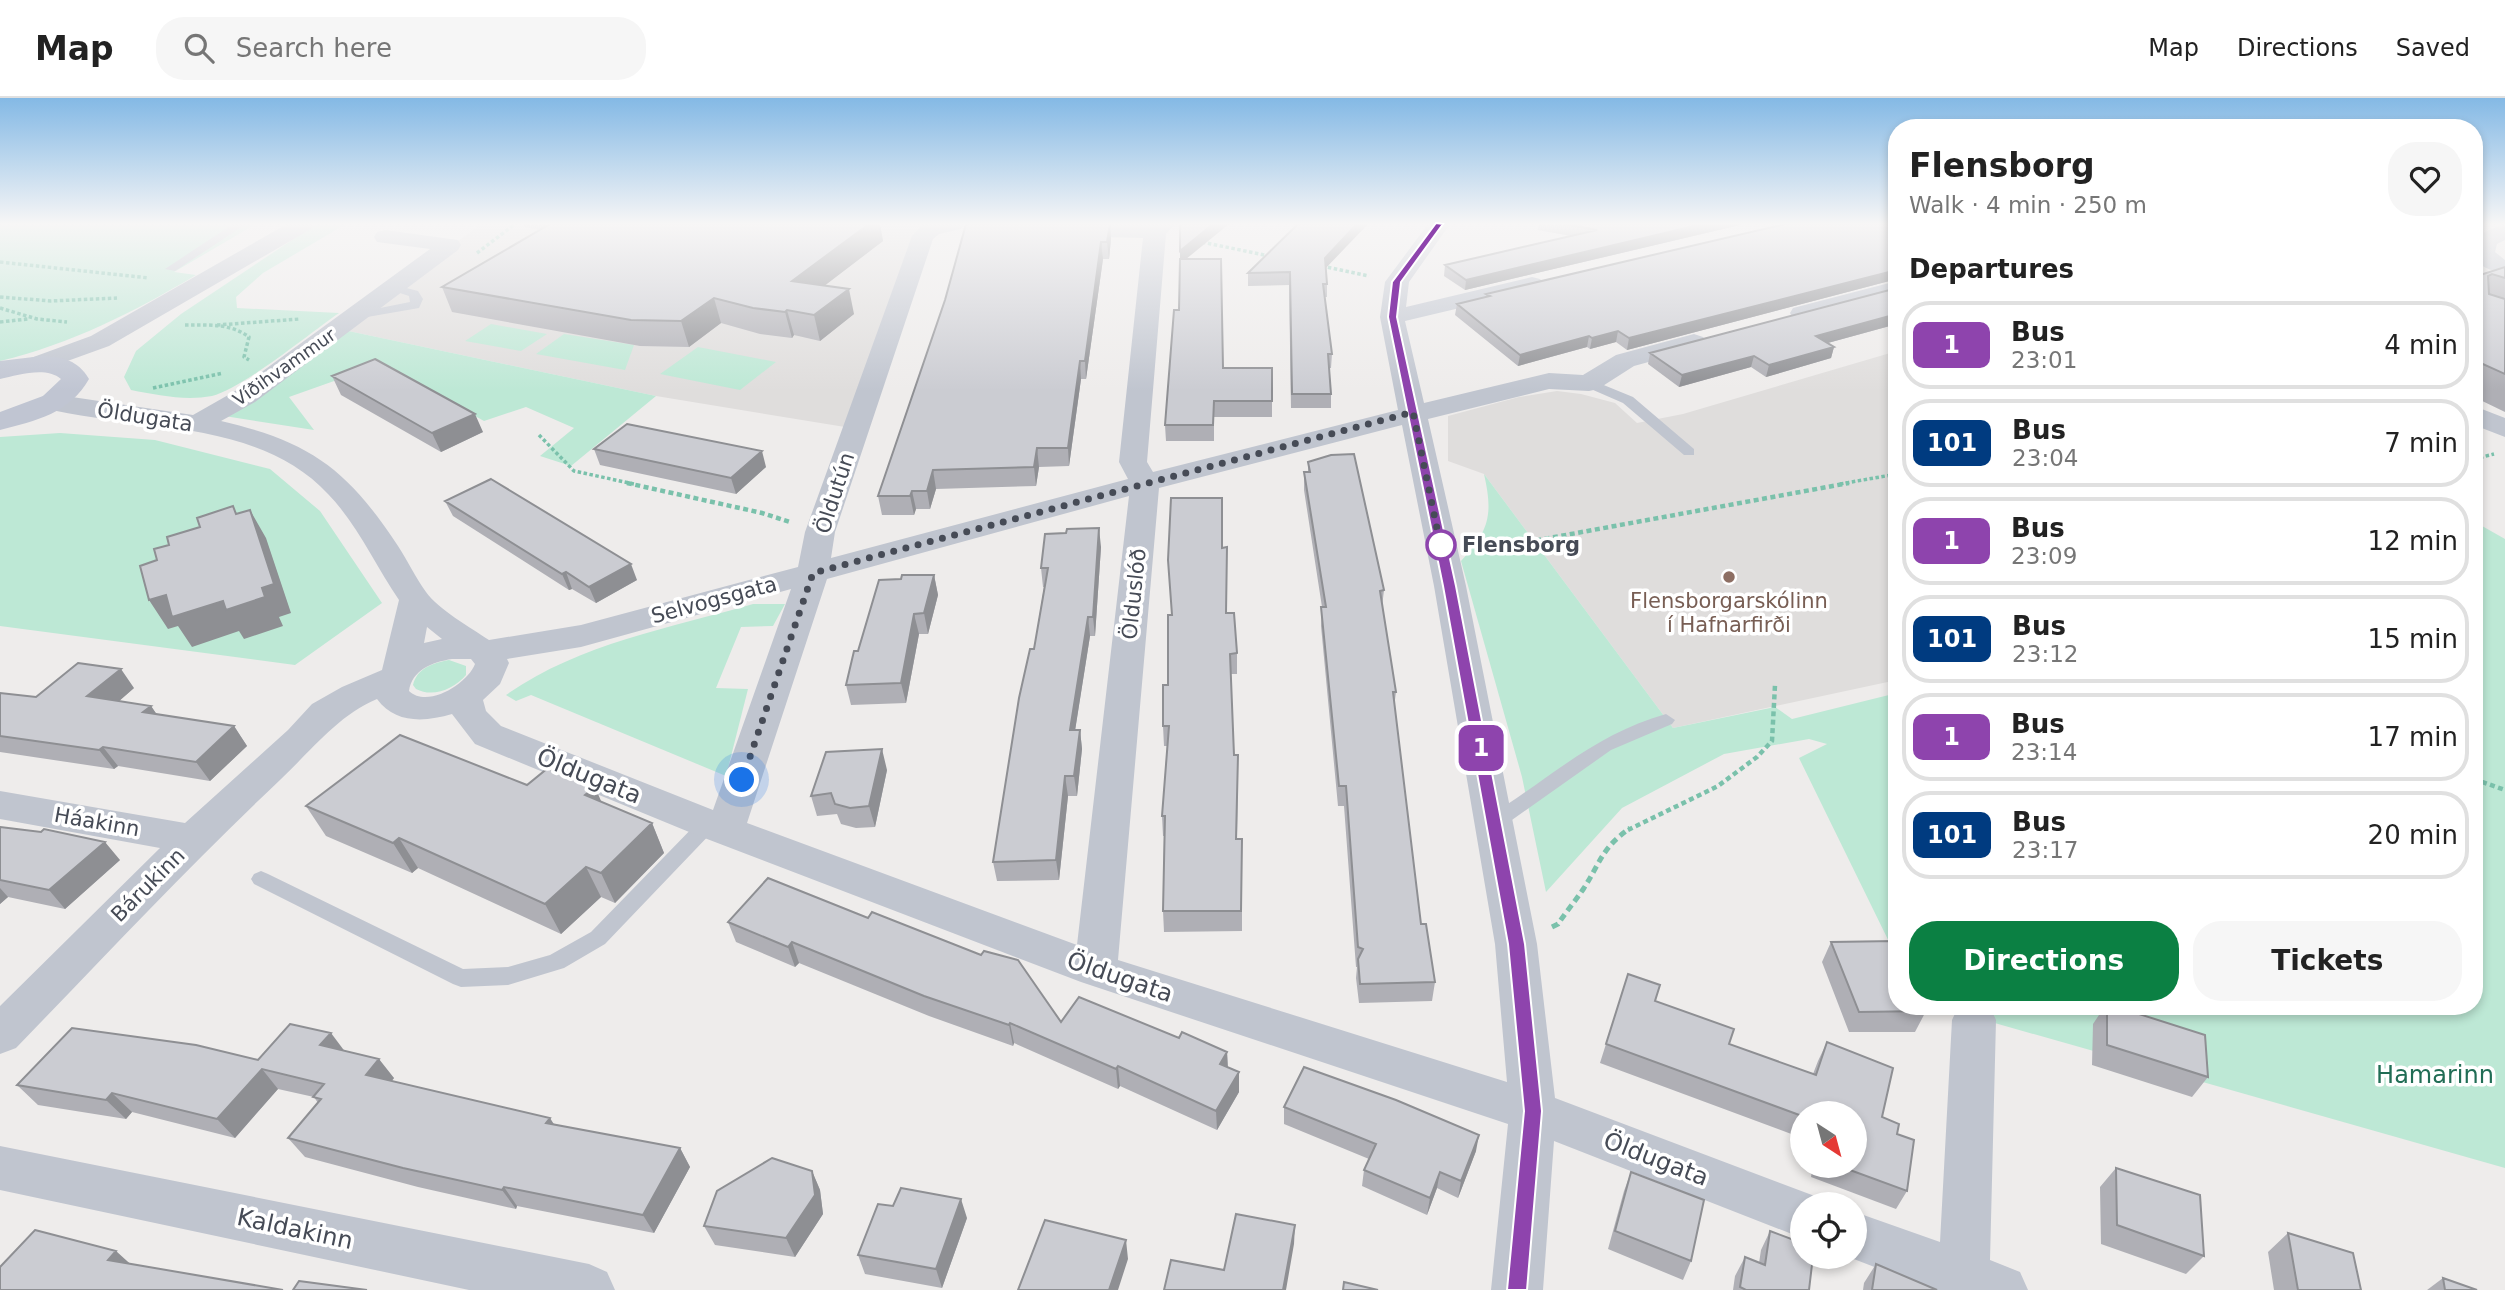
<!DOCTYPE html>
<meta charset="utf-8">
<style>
:root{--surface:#fff;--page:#f6f6f6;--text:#222;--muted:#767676;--line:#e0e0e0;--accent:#0b8043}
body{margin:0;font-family:"DejaVu Sans",sans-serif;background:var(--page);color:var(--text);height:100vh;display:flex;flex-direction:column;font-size:26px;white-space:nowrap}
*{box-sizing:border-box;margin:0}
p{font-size:23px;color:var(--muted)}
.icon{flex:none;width:38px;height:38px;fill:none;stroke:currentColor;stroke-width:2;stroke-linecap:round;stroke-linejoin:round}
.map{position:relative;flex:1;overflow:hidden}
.sheet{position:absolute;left:1888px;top:21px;width:595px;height:896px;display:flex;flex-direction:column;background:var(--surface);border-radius:28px;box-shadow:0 4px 10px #0003}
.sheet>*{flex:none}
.badge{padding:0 14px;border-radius:10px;font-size:24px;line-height:46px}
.needle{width:46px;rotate:144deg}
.controls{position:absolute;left:1790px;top:1003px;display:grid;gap:14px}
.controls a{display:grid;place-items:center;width:77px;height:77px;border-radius:50%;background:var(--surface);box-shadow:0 4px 10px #0003;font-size:35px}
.you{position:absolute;width:35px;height:35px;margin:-18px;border:5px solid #fff;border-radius:50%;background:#1a73e8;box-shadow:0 0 0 10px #1a73e833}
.map>.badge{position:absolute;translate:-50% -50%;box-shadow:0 0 0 4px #fff}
h2{padding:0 21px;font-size:26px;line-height:63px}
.round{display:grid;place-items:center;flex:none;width:74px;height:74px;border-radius:28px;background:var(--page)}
.overview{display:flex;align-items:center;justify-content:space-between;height:119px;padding:0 21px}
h1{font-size:33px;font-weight:700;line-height:52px}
.button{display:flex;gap:14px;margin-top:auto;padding:14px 21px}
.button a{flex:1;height:80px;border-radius:28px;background:var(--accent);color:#fff;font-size:28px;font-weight:700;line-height:80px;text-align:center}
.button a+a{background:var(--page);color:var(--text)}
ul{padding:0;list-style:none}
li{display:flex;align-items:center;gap:21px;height:88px;margin:0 14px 10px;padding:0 7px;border:4px solid var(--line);border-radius:28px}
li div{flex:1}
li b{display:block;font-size:26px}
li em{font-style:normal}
li .badge{min-width:77px;font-weight:700;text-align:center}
header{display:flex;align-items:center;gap:42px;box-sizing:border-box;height:98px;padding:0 35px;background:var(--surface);border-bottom:2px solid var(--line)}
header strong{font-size:33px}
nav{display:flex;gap:38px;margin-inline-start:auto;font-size:24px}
.search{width:490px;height:63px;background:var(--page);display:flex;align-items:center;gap:18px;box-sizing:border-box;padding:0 24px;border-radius:28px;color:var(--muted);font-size:26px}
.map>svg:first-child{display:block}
</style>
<header>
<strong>Map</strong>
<div class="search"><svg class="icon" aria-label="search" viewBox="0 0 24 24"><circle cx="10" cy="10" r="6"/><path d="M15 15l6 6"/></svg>Search here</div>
<nav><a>Map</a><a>Directions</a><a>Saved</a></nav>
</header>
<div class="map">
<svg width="2505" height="1192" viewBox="0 0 2505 1192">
<rect width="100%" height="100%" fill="#eeeceb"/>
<!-- education -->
<path fill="#dfdddc" d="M481,126H935L845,329L656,298L339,231Z
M1897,253V582L1673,630L1484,376L1448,363V318L1519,299L1557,293L1581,296L1615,305L1637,325L1683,316Z"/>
<!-- green -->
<path fill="#bde8d5" d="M0,126H256L174,174L196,177C134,214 71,246 0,263Z
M316,126H346L263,175L236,199L237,210L339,215C310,235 242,291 212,298C185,303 157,297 131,292L124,279L136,253L181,216Z
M491,226L547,236L521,253L465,243Z
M339,231L656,298L571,368L540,358L574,330L526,309L484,323L382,266L289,299L314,332L218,317Z
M564,236L634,247L625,272L536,256Z
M698,249L776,264L740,292L660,276Z
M60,335L155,342L270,371L320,413L382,505L295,567L0,528V339Z
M1484,376L1673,630L1775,609L1792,621L1897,595V860L1799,660L1827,646L1809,641L1724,656L1622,710L1546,794L1522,679L1461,463C1490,432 1493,416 1484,376Z
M2475,424L2505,441V1070L1935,908H2474Z
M753,506H785L773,528L741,529L716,590L748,591L726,678L531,597L516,603L506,597C578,546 670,530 753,506Z
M449,562L466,568V577C454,591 433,600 416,591L413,587C417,570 433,565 449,562Z"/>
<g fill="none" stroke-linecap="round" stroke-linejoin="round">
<!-- path-far2 -->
<path stroke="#7ac1ab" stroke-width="3.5" stroke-dasharray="3.5 2.5" stroke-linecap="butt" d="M1202,144L1269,158
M477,155L515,126
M0,164L149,180
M1322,168L1369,178
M0,199L51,203L117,200
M0,210L37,221L67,224
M0,224L28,221
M185,227C208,227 230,225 249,239L244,259L249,262
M217,227L300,221
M153,290L223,275
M539,337L574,373L634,386
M2474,361L2494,356
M1840,386L1897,376"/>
<!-- path-far1 -->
<path stroke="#7ac1ab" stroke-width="4.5" stroke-dasharray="5 3.5" stroke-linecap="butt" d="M627,385L762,415L790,424
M1478,452H1498L1533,443L1849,385
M2474,681L2505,692
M1628,732L1718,688L1757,659L1772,643L1775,587"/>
<!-- path -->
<path stroke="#7ac1ab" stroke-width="5" stroke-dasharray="7 4.5" stroke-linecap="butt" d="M1552,829L1558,826C1566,814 1576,802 1584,790C1601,763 1602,750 1630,730"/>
<!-- lane -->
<path fill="#c0c5cf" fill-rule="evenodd" d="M233,126H246L175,173L165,171Z
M391,186L418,193L423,201L419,210L350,222V216L410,204L409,198L391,192Z
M1589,281L1633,299L1694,351V357H1684L1623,305L1584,288V282Z
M1666,616L1675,622L1672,626L1611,652L1502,729H1488L1485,724L1488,719C1549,681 1595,636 1666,616Z
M708,719L715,721L718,726L715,731L605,846L564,870L508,887L461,889L453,886L254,786L251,781L254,776L261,773L268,776L463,871L508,869L550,857L591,834L701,721Z"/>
<!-- street -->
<path fill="#c0c5cf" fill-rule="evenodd" d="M287,126H314L311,131L109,248L37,274L28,271L24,266L28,261L91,238Z
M923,126H964L961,131L939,136L933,141L835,434L831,460L1128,381L1119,364L1143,140L1063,138L1055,136L1052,131L1055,126H1175L1166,136L1147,364L1153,374L1398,312L1380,219L1385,184L1428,126H1450L1409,184L1406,209L1532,179L1540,181L1544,186L1540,191L1405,223L1424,305L1549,275L1583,277L1616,257L1694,236L1703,239L1707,244L1703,249L1634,268L1598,291L1589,293L1549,291L1428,321L1466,488L1537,846L1555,1000L1820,1100L1822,1106H1802V1140L1554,1043L1543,1192H1491L1508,1026L1081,884L694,736L475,646L452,616C425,624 395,626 377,601C337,618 311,653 280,682C189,768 103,860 16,950L0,956V908L160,750L0,721V693L185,725L288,632L312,606L342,589L382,572L399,502C375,467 358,427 328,396C258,320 134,333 43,310L39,304L43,298L52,296L193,317L237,292L430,151L377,144L374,139L377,134L385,132L458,142L461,147L458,152L255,304L221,323C311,344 347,371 398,448C408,463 415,479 426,494C438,511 471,530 489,542L581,527L798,469L805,434L912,138ZM1402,327L1434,488L1495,846L1507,984L1118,862L1159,390ZM1129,398L1077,847L747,725L827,481ZM791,491L713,712L501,628L486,613L483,602L500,586L509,565L507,561L581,549ZM427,529L442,541L424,545ZM452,561H471L475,566C468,585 428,611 409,593C412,572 432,564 452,561Z
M2505,127V142L2497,146L2495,154L2505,162V178L2484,169L2474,158C2474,135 2484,133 2505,127Z
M1897,183V197L1802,222L1793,220L1790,215L1793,210Z
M2474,308L2505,320V339L2474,327Z
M1958,909H1990L1996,922L1990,1162L2020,1174L2028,1192H1934L1846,1158H1855V1114L1940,1144L1952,922Z
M0,1048L589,1166L607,1174L615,1192H469L0,1092Z"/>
<!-- secondary -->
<path fill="#c0c5d2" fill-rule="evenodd" d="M42,258C63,259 78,262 89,281C70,315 36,323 0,332V314L43,298L61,281C46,268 18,277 0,281V263Z"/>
</g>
<!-- wall -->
<path fill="#afafb5" d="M523,126H880L883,143L825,187L854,216L820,243L794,237L792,240L760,236L721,225L689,249L640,248L452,214L442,189L540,132L524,129Z
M1110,126L1111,141L1109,161H1103L1086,281H1081L1069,368L1039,369L1036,388L936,391L930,411H916L914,417H882L878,398Z
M1539,126H1744L1465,192L1444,178L1445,167L1571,138L1538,132Z
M1897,126V181L1627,252L1616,244L1590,251L1587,249L1518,268L1455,217L1457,206L1486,199V196Z
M1187,161L1223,270L1272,303V319H1214V343H1166L1165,327Z
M2505,169V314L2474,299V179Z
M1326,171L1327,186V199H1325L1332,256L1331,270H1329L1331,296V310H1291L1289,187L1248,188V175Z
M1897,190V226L1828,245L1834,249L1831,260L1766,279L1751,269L1679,289L1648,266L1650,255Z
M332,278L483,334L441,354L341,297Z
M594,351L766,369L736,396L600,367Z
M1308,364L1384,492L1382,509L1396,594L1394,609L1421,826L1435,884L1432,903L1359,905L1356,880L1357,869H1356L1344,708H1338L1321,528L1322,509L1304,392V374H1308Z
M445,403L637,482L596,505L572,491L569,492L453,418Z
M1101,449L1095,538H1090L1075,632H1080L1082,651L1077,698H1068L1059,782L997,783L993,764L1034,551L1044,489H1043L1041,470Z
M1227,449L1226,515L1237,555V576H1231L1234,657L1238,678L1237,741H1242V833L1164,834L1163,813L1164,738H1163L1162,718L1167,648H1164L1163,628L1168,587L1222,450Z
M934,477L938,497L928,536H919L906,605L851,607L846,587L901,481Z
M134,590L119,603L151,608L157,617L234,628L247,648L210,683L118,668L114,671L0,654V595L36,599Z
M887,672L875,729L856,730L841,726L837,716L817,718L811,698Z
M527,687L601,704L652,725L664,755L615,805L601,799L561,836L418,770L412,775L326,738L306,708Z
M0,729L120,762L65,811L8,799L0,806Z
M728,824L1061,924L1179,940L1227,954L1228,970L1239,974V994L1217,1032L1120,988L1118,991L1014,945L1013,948L929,918L799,865L795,869L736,844Z
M1831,844L1926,913L1915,934H1849L1822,864Z
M1628,876L1655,903L1729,946L1813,976L1818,963L1827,944L1882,1019L1897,1036L1907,1093L1896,1111L1811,1079L1813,1068H1855V1015H1802V1040L1600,965Z
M2105,908H2114L2208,979L2192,999L2092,967L2093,926Z
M344,953L394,980L392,983L555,1027L680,1050L690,1069L654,1135L517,1108L516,1111L418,1089L305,1059L288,1040L318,1005L314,999L278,991L235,1040L132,1014L126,1021L38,1007L17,987Z
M1284,1009L1476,1053L1458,1100L1437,1090L1427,1117L1362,1088L1364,1072L1369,1061L1284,1026Z
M2116,1070L2204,1158L2186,1176L2101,1146L2100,1089Z
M812,1073L820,1092L823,1116L795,1159L715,1147L704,1128Z
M1631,1074L1691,1163L1683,1182L1608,1151L1624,1093Z
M967,1120L942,1190L865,1176L858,1157Z
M1770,1133L1809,1192H1733L1735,1178L1745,1159L1759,1165L1761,1152Z
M2288,1135L2361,1192H2274L2268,1154Z
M1876,1166L1937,1192H1863L1864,1185Z
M2443,1180L2477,1192H2427Z"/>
<!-- shaded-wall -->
<path fill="#8e8f93" d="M869,126H880L883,143L798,208L792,183Z
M1110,126L1111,141L1109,161L1107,144Z
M1213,126H1229L1180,166V153Z
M1357,126H1368L1324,172L1325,160Z
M1703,126H1744L1465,192L1466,182Z
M1101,144L1103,161L1086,281L1085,263Z
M1897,172V181L1627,252L1629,240Z
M849,191L854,216L820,243L814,217Z
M714,200L721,225L689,249L681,223Z
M787,212L794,237L792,240L785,214Z
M1897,216V226L1813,249L1816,238Z
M1618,233L1616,244L1590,251L1592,240Z
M1589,238L1587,249L1518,268L1520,257Z
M1834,249L1831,260L1766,279L1769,267Z
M1754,258L1751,269L1679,289L1682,277Z
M1080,263L1081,281L1069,368L1068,350Z
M475,316L483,334L441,354L432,335Z
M1037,350L1039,369L1036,388L1034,369Z
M762,353L766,369L736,396L731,380Z
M933,372L936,391L930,411L927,393Z
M912,393L916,411L914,417L910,398Z
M250,412L266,440L291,515L279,519L283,528L244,541L239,533L192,549L178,528L168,531L149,502L166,497Z
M1099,430L1101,449L1095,538L1093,519Z
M631,466L637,482L596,505L589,489Z
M566,474L572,491L569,492L562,476Z
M934,477L938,497L928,536L924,515Z
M914,516L919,536L906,605L901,585Z
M1088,519L1090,538L1072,652L1070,632Z
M121,571L134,590L102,618L87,598Z
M151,608L164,627L143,614Z
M234,628L247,648L210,683L196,664Z
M1080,632L1082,651L1077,698L1074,678Z
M103,649L118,668L114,671L99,652Z
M882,651L887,672L875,729L869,708Z
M1065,678L1068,698L1059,782L1056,762Z
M595,689L608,719L585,697Z
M652,725L664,755L615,805L601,775Z
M399,740L418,770L412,775L393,745Z
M105,744L120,762L65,811L49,792Z
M586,769L601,799L561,836L545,806Z
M0,790L8,799L0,806Z
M792,844L799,865L795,869L788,849Z
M1010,925L1014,945L1013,948L1009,927Z
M331,935L346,955L320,947Z
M1227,954L1228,974L1220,966Z
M379,961L394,980L380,996L366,977Z
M1118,968L1120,988L1118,991L1116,971Z
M262,971L278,991L235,1040L217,1021Z
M1239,974V994L1217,1032L1216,1013Z
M112,995L132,1014L126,1021L106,1002Z
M550,1020L562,1039L546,1025Z
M1479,1037L1476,1053L1458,1100L1461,1083Z
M680,1050L690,1069L654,1135L643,1117Z
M812,1073L820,1092L823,1116L795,1159L786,1140Z
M1440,1074L1437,1090L1427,1117L1430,1100Z
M504,1089L517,1108L516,1111L502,1092Z
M961,1101L967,1120L942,1190L936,1171Z
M1295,1127L1294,1146L1286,1192H1283Z
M1126,1142L1128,1161L1118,1192H1109Z
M116,1153L137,1172L108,1162Z"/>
<!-- building -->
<path fill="#cbccd2" stroke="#8e8f93" stroke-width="2" d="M550,126H869L792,183L849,191L814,217L787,212L785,214L753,210L714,200L681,223L631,222L442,189Z
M966,126H1110L1107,144H1101L1085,263H1080L1068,350H1037L1034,369L933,372L927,393H912L910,398H878L945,202Z
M1180,126H1213L1180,153Z
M1298,126H1357L1325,160L1327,186H1323L1332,256H1328L1331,296H1292L1290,174L1248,175Z
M1566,126H1703L1466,182L1445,167L1597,132Z
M1785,126H1897V172L1629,240L1618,233L1592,240L1589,238L1520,257L1457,206L1490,198L1486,196Z
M1180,161H1221L1223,270H1272V303H1214L1213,327H1165L1174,212H1179Z
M2505,169V180L2492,176L2488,178L2489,196L2505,201V276L2474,262V179Z
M1897,190V216L1816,238L1834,249L1769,267L1754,258L1682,277L1650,255Z
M375,261L475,316L432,335L332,278Z
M627,326L762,353L731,380L594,351Z
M1354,356L1384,492L1380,493L1396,594H1393L1421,826H1426L1435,884L1360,886L1358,861L1363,851L1358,849L1346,688H1339L1321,509H1326L1304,374H1310L1308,364L1331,357Z
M491,381L631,466L589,489L566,474L562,476L445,403Z
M1171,400H1222V450L1227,449L1226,515H1234L1237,555L1230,556L1234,657H1238L1236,741H1242L1241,813H1163L1165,718H1162L1169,628H1163V587H1168V517H1172L1168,462Z
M233,408L236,416L250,412L274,486L262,490L265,499L226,512L223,503L172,519L166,497L149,502L140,468L157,462L154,451L169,447L167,439L200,429L197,420Z
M1099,430L1093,519H1088L1070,632H1080L1074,678H1065L1056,762L993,764L1019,600L1030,551H1034L1048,470H1041L1045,436L1066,435L1067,431Z
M902,477H934L924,515L914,516L901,585L846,587L854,553H858L879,482L901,481Z
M78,565L121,571L87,598L151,608L143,614L234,628L196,664L103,649L99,652L0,638V595L36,599Z
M400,637L527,687L548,670L595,689L585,697L652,725L601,775L586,769L545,806L399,740L393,745L306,708Z
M882,651L869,708L850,710L835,706L831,695L811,698L826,654Z
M0,729L41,734L44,731L105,744L49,792L0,782Z
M768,780L868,820L872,814L981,857L984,853L1018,862L1061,924L1079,899L1179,940L1182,934L1227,954L1220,966L1239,974L1216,1013L1118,968L1116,971L1010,925L1009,927L924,898L792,844L788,849L728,824Z
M1895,843L1897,849V908H1924L1926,913L1859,914L1831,844Z
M1628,876L1660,887L1655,903L1734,931L1729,946L1816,977L1827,944L1893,970L1882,1019L1899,1026L1897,1036L1914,1042L1907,1093L1839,1068H1855V1015H1802V1018L1606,946Z
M2107,908H2114L2205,937L2208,979L2107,947Z
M290,926L331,935L320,947L379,961L366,977L550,1020L546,1025L680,1050L643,1117L504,1089L502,1092L403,1070L288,1040L321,1001L313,999L324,986L262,971L217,1021L112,995L106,1002L17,987L72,930L196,947L258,962Z
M1304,969L1396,1002L1479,1037L1461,1083L1440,1074L1430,1100L1364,1072L1376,1046L1284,1009Z
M772,1060L812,1073L815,1097L786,1140L704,1128L717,1093Z
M2116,1070L2200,1097L2204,1158L2117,1127Z
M1631,1074L1704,1102L1691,1163L1615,1133Z
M901,1090L961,1101L936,1171L858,1157L878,1106L893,1108Z
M1236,1116L1295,1127L1283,1192H1164L1171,1162L1224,1172Z
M1045,1122L1126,1142L1109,1192H1018Z
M35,1132L116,1153L108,1162L283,1192H0V1169Z
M1770,1133L1802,1145V1158H1813L1809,1192H1746L1740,1189L1745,1159L1765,1167Z
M2288,1135L2353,1155L2361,1192H2298Z
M1876,1166L1937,1192H1872Z
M2443,1180L2477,1192H2445Z
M299,1183L367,1192H293Z
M1344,1184L1378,1192H1343Z"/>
<!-- sky -->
<linearGradient id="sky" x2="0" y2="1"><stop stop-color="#84b9e5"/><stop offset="0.43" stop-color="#f7f6f6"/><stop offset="1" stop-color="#f7f6f6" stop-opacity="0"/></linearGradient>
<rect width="2505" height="293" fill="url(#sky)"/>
<!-- line -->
<path fill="#8e44ad" stroke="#fff" stroke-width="2" d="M1436,125L1443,126L1401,184L1397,219L1456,488L1525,846L1542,1013L1527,1192H1507L1524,1013L1508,846L1443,488L1388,219L1392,184Z"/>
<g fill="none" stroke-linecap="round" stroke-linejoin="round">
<!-- walk -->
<path stroke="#464b56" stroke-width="7" stroke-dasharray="0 12.6" d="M742,682L813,475L1413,314L1441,450V447"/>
</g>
<!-- markers -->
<circle fill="#fff" stroke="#8e44ad" stroke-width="3.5" cx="1441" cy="447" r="14"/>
<circle fill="#8d6e63" stroke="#fff" stroke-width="2.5" cx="1729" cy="479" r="7"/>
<g text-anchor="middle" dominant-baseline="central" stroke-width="7" stroke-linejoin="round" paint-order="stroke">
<!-- far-street labels -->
<g font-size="18" fill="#464b56" stroke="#fff">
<text transform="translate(284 269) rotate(-35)">Víðihvammur</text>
</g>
<!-- street labels -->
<g font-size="21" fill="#464b56" stroke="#fff">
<text transform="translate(145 319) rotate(9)">Öldugata</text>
<text transform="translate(835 395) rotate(-72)">Öldutún</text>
<text transform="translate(1134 496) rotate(-84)">Ölduslóð</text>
<text transform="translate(714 502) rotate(-15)">Selvogsgata</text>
<text transform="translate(97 724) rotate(10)">Háakinn</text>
<text transform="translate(148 787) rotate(-45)">Bárukinn</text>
</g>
<!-- stop labels -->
<g font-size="21" font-weight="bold" fill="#464b56" stroke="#fff" text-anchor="start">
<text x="1462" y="447">Flensborg</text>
</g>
<!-- education labels -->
<g font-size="21" fill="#785e54" stroke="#fff">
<text x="1729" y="503">Flensborgarskólinn<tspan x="1729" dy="24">í Hafnarfirði</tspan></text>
</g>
<!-- near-street labels -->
<g font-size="24" fill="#464b56" stroke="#fff">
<text transform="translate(589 678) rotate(22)">Öldugata</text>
<text transform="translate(1120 879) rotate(19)">Öldugata</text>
<text transform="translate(1656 1061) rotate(21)">Öldugata</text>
<text transform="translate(295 1131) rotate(12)">Kaldakinn</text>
</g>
<!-- near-park labels -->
<g font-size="24" fill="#216d55" stroke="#fff">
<text x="2435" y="977">Hamarinn</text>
</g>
</g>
</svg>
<div class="controls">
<a><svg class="needle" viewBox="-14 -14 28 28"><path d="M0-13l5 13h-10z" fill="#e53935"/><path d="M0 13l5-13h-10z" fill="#767676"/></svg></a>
<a><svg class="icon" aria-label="locate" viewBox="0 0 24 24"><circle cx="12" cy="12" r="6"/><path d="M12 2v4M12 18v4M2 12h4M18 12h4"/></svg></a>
</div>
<div class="you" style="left:742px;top:682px"></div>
<b class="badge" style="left:1481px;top:650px;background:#8e44ad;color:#fff">1</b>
<section class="sheet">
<div class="overview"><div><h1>Flensborg</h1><p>Walk · 4 min · 250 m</p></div><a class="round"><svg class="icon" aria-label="heart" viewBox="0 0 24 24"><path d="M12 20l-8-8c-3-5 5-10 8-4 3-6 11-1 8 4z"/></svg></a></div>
<h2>Departures</h2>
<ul>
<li><span class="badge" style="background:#8e44ad;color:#fff">1</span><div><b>Bus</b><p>23:01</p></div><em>4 min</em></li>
<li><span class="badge" style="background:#003b80;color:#fff">101</span><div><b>Bus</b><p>23:04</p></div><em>7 min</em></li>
<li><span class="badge" style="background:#8e44ad;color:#fff">1</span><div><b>Bus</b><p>23:09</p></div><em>12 min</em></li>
<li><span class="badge" style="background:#003b80;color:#fff">101</span><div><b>Bus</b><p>23:12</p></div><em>15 min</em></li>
<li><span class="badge" style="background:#8e44ad;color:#fff">1</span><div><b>Bus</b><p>23:14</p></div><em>17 min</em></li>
<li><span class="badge" style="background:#003b80;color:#fff">101</span><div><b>Bus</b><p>23:17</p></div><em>20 min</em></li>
</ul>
<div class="button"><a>Directions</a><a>Tickets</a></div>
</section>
</div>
